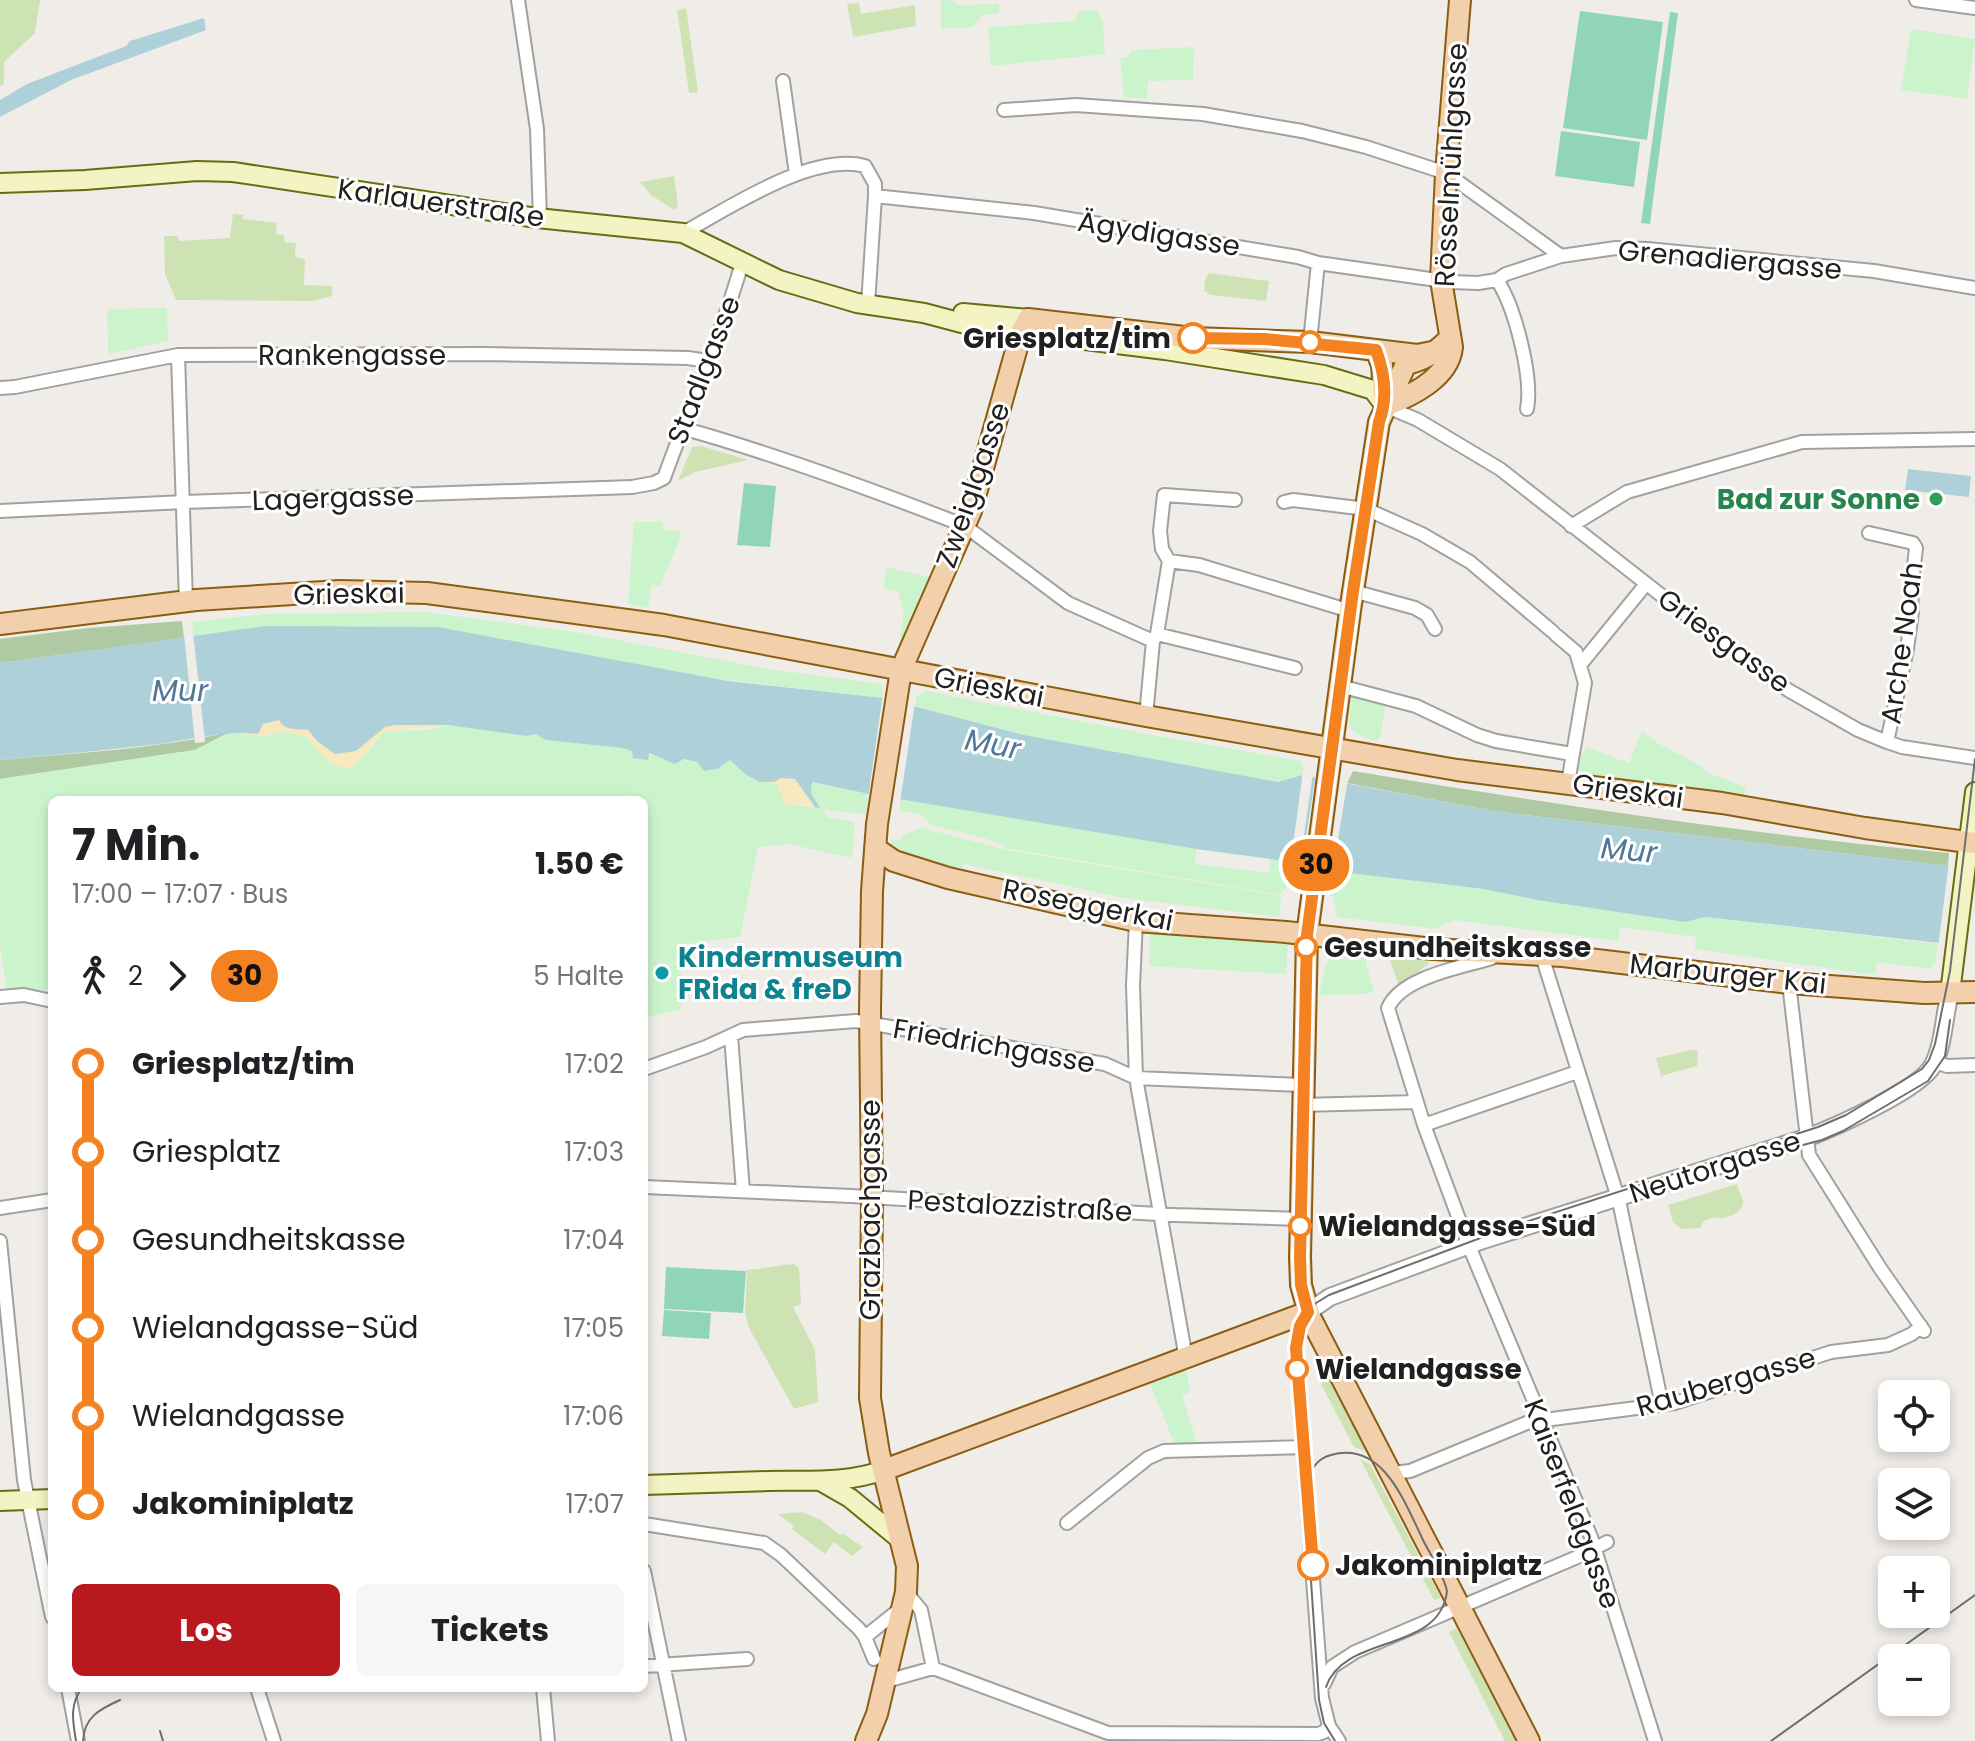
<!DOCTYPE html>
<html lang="de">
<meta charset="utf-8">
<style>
:root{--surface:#fff;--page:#f6f6f6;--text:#202124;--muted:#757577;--accent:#b9181f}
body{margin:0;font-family:Poppins,sans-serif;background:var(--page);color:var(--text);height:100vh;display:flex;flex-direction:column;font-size:30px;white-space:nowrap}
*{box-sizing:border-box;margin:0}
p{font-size:26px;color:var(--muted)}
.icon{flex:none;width:44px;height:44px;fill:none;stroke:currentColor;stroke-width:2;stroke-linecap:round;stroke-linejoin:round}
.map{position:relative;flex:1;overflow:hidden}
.drawer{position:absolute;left:48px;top:796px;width:600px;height:896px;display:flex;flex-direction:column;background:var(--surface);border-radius:12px;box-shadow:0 4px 12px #0003}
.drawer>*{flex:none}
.badge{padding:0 16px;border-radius:26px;font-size:28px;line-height:52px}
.buttons{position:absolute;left:1878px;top:1380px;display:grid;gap:16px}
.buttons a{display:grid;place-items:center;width:72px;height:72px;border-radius:12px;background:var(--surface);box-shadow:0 4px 12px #0003;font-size:40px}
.map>.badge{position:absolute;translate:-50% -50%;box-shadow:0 0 0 4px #fff}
.legs{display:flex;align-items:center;gap:12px;height:88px;padding:0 24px;font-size:26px}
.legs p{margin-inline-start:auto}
.summary{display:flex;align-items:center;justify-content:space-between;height:136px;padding:0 24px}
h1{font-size:44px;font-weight:700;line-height:60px}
.primary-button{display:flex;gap:16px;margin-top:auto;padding:16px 24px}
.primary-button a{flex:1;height:92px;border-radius:12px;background:var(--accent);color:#fff;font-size:32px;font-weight:700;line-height:92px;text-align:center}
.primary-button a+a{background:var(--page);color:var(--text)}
ul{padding:0 24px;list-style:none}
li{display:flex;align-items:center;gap:28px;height:88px;font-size:30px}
li i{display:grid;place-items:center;width:12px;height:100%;margin:0 10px;background:currentColor}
li i::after{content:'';width:20px;height:20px;margin:-10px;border:6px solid;border-radius:50%;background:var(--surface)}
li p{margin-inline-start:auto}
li:first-child i{background:linear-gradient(#0000 50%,currentColor 0)}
li:last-child i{background:linear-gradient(currentColor 50%,#0000 0)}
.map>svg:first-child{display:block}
</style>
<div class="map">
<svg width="1975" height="1741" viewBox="0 0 1975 1741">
<rect width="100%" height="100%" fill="#f0ede8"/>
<!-- grass -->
<path fill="#cee3b4" d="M0,0H40L35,33L4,62V84L0,86Z
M859,3L861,14L915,5L916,26L853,37L847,4Z
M686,8L698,92L689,93L677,10Z
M674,176L678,205L675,210L652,196L640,182Z
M233,214L243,215V219L277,223L276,234L284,235L285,242L296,243L295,257L305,259L304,285L332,286V296L313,301L176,300L165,274L164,236H178L179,241L230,238Z
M1209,273L1269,281L1266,301L1211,295L1204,291L1205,280Z
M701,446L748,460L695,472L678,481L692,447Z
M1388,954L1429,959L1428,964L1401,984L1398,983Z
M1691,1050L1698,1051L1697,1066L1661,1076L1656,1058Z
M1737,1184C1738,1189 1743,1200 1743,1201C1744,1214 1723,1221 1714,1217L1704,1221L1700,1228L1681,1229L1673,1222L1668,1205Z
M794,1264L799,1268L801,1304L793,1307L815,1350L818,1402L794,1409L749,1328L745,1314L747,1270C764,1269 778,1265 794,1264Z
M1328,1376L1368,1452L1354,1447L1322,1386V1377Z
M1360,1459L1370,1464L1441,1598L1434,1600Z
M802,1512L821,1520L840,1535L842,1533L863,1547L852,1556L834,1542L825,1554L792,1529L794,1526L778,1514Z
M1457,1628L1516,1741H1505L1449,1632Z"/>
<!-- forest -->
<path fill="#afcaa2" d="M182,621L184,638L0,663V639L88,628Z
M230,732L195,750L0,779V760C77,753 155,749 230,732Z
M1353,771C1551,804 1749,834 1949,853L1948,866L1493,811L1347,783Z"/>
<!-- sand -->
<path fill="#f7e9bf" d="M279,720C288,730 295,729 308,730L317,741L356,751L384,727L395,725H448C427,730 397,726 380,736C371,742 366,753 359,761C341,783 316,749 304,736L267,734L259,737L230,732H241Z
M781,778L795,779L814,805H785L778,792L760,782H774Z"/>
<!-- park -->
<path fill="#cbf4cc" d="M941,0L956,1L957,5L999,4V13L983,15L973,27L941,29Z
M1097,9L1103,23L1105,54L991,66L988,29L990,27L1074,21L1079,12Z
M1911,29L1975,39L1967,99L1901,90Z
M1194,47L1193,80L1148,81L1147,99L1124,97L1120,58L1127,57L1132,50Z
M167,308L168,341L108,354L107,309Z
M634,522H663V529L681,532C678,552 665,566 661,586L652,585L648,608L628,604Z
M887,567L932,578L898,654L904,609L901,607L902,601L899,600V592L883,588Z
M425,612L582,633L762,668L881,684L883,698L265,626L193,636L192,622L265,614Z
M926,691L1136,732L1301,761V767L1304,768L1302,775L1278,782L1024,735L915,706L916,696Z
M1351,696L1386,703L1380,738L1375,741C1342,731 1350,727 1351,696Z
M448,725L526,736L536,734L545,740L623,748L632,751L633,758C658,751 658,761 678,761C685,760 690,760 698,762L701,768L717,769L730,760L745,774L760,782L777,784L785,805L819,807L811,793V782L869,794L866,814L823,810L827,817L855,822L852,858L788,844L758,847L740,937L680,945L681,1009L644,1018V800H52V989L7,991L0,946V779L195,750L230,732L259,737L283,732L305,736L330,764L346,768L356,765L385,731L426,730Z
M1642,731L1659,744L1703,767L1708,773L1746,787L1743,802L1578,779L1580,761L1586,747L1629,763Z
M901,799L1196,849L1195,864L1269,873L1271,859L1290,863L1286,890H1282L1281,895L1006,848L1003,845L984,838L931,825L920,814L899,811Z
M922,828L1007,850L1281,896L1280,917L1124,898L964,864L961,869C935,865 914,861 891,846V839L902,841V835Z
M1332,871L1484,889L1537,900L1685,922L1705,917L1938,944L1935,963L1929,969L1877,962L1875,975L1695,949L1696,937L1620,927L1618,941L1454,920L1435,929L1337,917L1333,897L1330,896Z
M1150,933L1288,943L1286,974L1149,966Z
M1336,953L1367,958L1366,964L1374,991L1366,994L1319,995L1326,964Z
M1186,1367L1190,1392L1182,1395L1197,1443L1175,1445L1149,1381Z"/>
<!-- pitch -->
<path fill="#90d5b7" d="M1580,11L1663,22L1647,140L1563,128Z
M1670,12L1678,13L1653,200L1650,224L1641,223Z
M1561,131L1640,142L1634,187L1555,176Z
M744,483L776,486L770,547L737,545Z
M666,1267L746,1271L743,1313L664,1309Z
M664,1310L711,1313L709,1339L662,1336Z"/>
<!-- water -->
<path fill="#aed0d8" d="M204,18L206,30L71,80L0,117V100L27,84L126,46L130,41Z
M1908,469L1971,476L1969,497L1905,490Z
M265,626L438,627L728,681L883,698L1024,735L1278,782L1302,775L1493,811L1973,869L1975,947L1705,917L1685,922L1537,900L1484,889L1332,871L1271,859L1196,849L869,794L812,782L811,793L820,808L815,807L795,779L781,778L774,782H760L745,774L730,760L717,769L704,771L697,762L684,759L675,764L649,753L648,760L633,758L632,751L623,748L545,740L536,734L526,736L448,725H395L385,727L356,751L335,754L317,741L308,730C297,729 285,731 279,720L263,724L258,734C226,730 193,739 160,744C107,750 54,755 0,760V663Z"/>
<!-- pier -->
<path fill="#f0ede8" d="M193,632L205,742L195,743L184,634Z
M883,694L915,702L900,803L868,798Z
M1303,771L1313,773L1299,869L1290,867Z
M1316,773L1348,779L1332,875L1301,869Z
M1949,862L1975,865V951L1938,948Z"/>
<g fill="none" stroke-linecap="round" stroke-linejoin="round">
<!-- minor casing -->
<g stroke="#a1a1a1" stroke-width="16">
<path id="minor" d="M518,0L537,129L540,219
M1916,0L1975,8
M783,81L796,174
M1004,110L1076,105L1203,114L1302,131L1366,147L1446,173L1561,256
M875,196L1034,213L1298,257L1318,263L1451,282L1478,283L1497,280L1506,274L1561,256L1616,248L1647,249L1874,271L1975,288
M683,233C729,208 812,152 865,166L875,184V196L868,305
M1497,280C1515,307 1533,377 1527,409
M1310,342L1318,263
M178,355L186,602
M0,388L15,387L178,355L483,354L688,358L708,361
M1385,406L1418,420L1500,469L1703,628L1788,690L1858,730L1887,742L1902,747L1975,758
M682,428C775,454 865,487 955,522L965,526L1068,603L1153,641
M1284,502L1293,500L1366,509L1422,534L1470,562L1553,632
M0,511L184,502L632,487L654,483L664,478C690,406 721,336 742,263
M1571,526L1627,492L1802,442L1975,439
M1869,533L1913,543L1916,548L1911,591L1912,612L1907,649L1887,742
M1169,561L1199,565L1350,611
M1353,591L1415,608L1427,615L1435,629
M1157,634L1295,668
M1556,635L1576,652L1585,683L1568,783
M1581,664L1646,584
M1340,686L1416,706L1477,735L1496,741L1572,754
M1146,716L1153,641L1157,634L1169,561L1162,549L1160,531L1164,495L1235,500
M1136,921L1133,985L1136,1078L1184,1347L1183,1359
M1542,956L1619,1201L1662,1405
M1492,958C1462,967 1401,977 1388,1008L1424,1125L1469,1246L1591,1537L1655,1741
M1789,983L1809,1155L1880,1268L1924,1331
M0,997L24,995L52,1001
M731,1036L743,1191
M1935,1062L1947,1066L1975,1065
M644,1069L706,1047L743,1030L856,1021L1105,1064L1136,1078L1302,1085
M1301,1105L1417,1102
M1424,1125L1577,1072
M644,1187L851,1196L1175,1215L1301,1219
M0,1208L52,1200
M0,1241L24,1480L52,1617
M1308,1312C1296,1331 1296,1347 1297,1369L1322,1698L1329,1726L1339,1741
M1392,1473L1410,1471L1529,1422L1675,1403L1831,1352L1888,1345L1912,1334L1921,1326
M1067,1523L1148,1458L1164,1451L1304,1447
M644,1524L764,1543L781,1555L859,1629L865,1637L874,1659
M644,1571L679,1741
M906,1592L921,1610L933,1668
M865,1637L900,1609
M644,1666L747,1659
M883,1682L933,1668L1108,1733L1318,1734L1324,1732L1329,1726
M1324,1684L1332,1667L1355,1652L1582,1555L1607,1542
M68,1688L78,1741
M257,1688L274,1741
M543,1688L548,1741"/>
</g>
<!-- tertiary casing -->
<g stroke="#a1a1a1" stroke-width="20">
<path id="tertiary" d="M1308,1312L1330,1297L1483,1240L1806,1138C1833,1128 1921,1089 1933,1065C1944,1044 1944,1015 1950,993"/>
</g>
<!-- secondary casing -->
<g stroke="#676d12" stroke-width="22">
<path id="secondary" d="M0,183L85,180L197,171L233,172L537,218L683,233L779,280L857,303L924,313L973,326L1165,350L1324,375L1373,390L1385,406
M963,313L1028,319
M1950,993L1975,792
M822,1482L850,1498L901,1540
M644,1485C685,1484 726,1482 768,1481C808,1480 845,1484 884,1470
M0,1501L52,1499"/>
</g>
<!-- primary casing -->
<g stroke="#8b5d12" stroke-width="24">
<path id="primary" d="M1450,338C1436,352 1425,360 1406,364L1379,422L1350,611L1307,935L1300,1257L1301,1285L1310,1317L1529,1741
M1376,350L1382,365L1385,406
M1385,406C1411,396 1449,378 1452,347L1441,280L1446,173L1460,0
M0,624L196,600L340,591L427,593L664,625L1146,716L1457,770L1722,803L1865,828L1975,843
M875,848L894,861L948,878L1136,921L1286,932L1433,949L1563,956L1789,983L1924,993L1975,992
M884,1470L1308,1312
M866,1741L877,1714L906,1592L907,1566L879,1453L870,1398L872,1198L870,1010L872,891L877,824L901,670L971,511L1021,333L1028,319L1193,338L1310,342L1417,355L1437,351"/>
</g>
<!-- minor -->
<use href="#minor" stroke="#fff" stroke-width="12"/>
<!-- tertiary -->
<use href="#tertiary" stroke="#fff" stroke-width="16"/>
<!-- secondary -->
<use href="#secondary" stroke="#f3f3c3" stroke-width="18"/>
<!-- primary -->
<use href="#primary" stroke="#f2d0ab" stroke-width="20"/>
<!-- tram -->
<path stroke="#6e6e6e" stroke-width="2" d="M1784,1150L1822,1140L1843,1131L1928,1081L1945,1056L1950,1020
M1306,1487C1309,1472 1315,1459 1331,1455C1383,1440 1405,1503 1423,1540C1431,1556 1443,1573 1447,1591C1440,1654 1344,1633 1326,1687
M160,1731L163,1741
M76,1741C73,1722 69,1705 82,1688
M83,1741C84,1717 100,1709 120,1700
M1335,1741L1324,1723L1319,1700L1305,1491L1292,1348L1301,1319L1316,1303L1329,1295L1507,1228L1818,1127L1846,1115L1922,1069L1929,1060L1935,1044L1950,971L1975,759
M1771,1741L1975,1595"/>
</g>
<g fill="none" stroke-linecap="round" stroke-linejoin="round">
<!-- line-1 casing -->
<g stroke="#fff" stroke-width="18">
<path id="line-1" d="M1193,338L1265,339L1376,350C1385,374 1388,398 1379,422L1353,591L1307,935L1300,1257L1301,1285L1308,1312L1300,1326L1296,1348L1313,1565"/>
</g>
<!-- line-1 -->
<use href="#line-1" stroke="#f58220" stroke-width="12"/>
</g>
<!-- markers -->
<g fill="#fff" stroke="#f58220" stroke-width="4">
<circle cx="1193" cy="338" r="14"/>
<circle cx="1310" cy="342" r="10"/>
<circle cx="1306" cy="947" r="10"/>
<circle cx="1300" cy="1226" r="10"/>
<circle cx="1297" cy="1369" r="10"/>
<circle cx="1313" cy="1565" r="14"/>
</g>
<circle fill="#2e9e5b" stroke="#fff" stroke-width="3" cx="1936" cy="499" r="8"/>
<circle fill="#0f9aa8" stroke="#fff" stroke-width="3" cx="662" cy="973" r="8"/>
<g text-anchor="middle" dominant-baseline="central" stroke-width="6" stroke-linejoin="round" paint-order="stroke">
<!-- street labels -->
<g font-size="28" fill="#202020" stroke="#fff">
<text transform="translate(1451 165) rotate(-87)">Rösselmühlgasse</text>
<text transform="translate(441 203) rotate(8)">Karlauerstraße</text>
<text transform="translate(1159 234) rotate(9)">Ägydigasse</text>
<text transform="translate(1730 260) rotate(5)">Grenadiergasse</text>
<text x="352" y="355">Rankengasse</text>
<text transform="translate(704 370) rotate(-69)">Stadlgasse</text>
<text transform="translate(973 485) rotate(-71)">Zweiglgasse</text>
<text transform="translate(333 498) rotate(-2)">Lagergasse</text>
<text transform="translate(349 594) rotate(-1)">Grieskai</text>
<text transform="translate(1724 641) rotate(36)">Griesgasse</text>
<text transform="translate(1902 643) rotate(-82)">Arche Noah</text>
<text transform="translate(989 687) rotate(11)">Grieskai</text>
<text transform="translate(1628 791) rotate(8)">Grieskai</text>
<text transform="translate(1088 905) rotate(11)">Roseggerkai</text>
<text transform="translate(1728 974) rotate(6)">Marburger Kai</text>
<text transform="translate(994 1046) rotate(10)">Friedrichgasse</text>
<text transform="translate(1715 1167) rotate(-18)">Neutorgasse</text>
<text transform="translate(1020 1206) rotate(3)">Pestalozzistraße</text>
<text transform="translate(870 1210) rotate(-90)">Grazbachgasse</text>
<text transform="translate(1726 1382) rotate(-16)">Raubergasse</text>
<text transform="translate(1572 1504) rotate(69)">Kaiserfeldgasse</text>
</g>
<!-- stop labels -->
<g font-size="28" font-weight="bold" fill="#202020" stroke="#fff" text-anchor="start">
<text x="1171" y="338" text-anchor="end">Griesplatz/tim</text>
<text x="1324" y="947">Gesundheitskasse</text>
<text x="1318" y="1226">Wielandgasse-Süd</text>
<text x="1315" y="1369">Wielandgasse</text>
<text x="1335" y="1565">Jakominiplatz</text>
</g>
<!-- leisure labels -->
<g font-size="28" font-weight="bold" fill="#27864d" stroke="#fff" text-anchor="end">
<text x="1920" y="499">Bad zur Sonne</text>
</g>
<!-- culture labels -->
<g font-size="28" font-weight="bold" fill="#0d838f" stroke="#fff" text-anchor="start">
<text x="678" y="957">Kindermuseum<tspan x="678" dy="32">FRida &amp; freD</tspan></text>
</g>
<!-- water labels -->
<g font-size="30" font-style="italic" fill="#507797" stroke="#fff">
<text x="180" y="690">Mur</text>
<text transform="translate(993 744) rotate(11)">Mur</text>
<text transform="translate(1629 850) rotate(5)">Mur</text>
</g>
</g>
</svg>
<div class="buttons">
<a><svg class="icon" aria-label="locate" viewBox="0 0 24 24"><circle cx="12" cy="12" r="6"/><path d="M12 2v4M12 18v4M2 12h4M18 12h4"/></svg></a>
<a><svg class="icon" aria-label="layers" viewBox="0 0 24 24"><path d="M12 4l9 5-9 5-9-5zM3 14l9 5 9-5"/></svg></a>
<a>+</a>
<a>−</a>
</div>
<b class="badge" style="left:1316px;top:865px;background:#f58220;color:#111">30</b>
<section class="drawer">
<div class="summary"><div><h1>7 Min.</h1><p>17:00 – 17:07 · Bus</p></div><b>1.50 €</b></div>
<div class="legs"><svg class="icon" aria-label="walk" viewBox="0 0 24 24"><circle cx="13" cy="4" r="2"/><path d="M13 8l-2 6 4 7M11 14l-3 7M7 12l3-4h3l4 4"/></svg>2<svg class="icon" aria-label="forward" viewBox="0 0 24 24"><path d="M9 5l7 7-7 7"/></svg><b class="badge" style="background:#f58220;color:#111">30</b><p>5 Halte</p></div>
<ul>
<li><i style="color:#f58220"></i><b>Griesplatz/tim</b><p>17:02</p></li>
<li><i style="color:#f58220"></i><span>Griesplatz</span><p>17:03</p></li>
<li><i style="color:#f58220"></i><span>Gesundheitskasse</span><p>17:04</p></li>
<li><i style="color:#f58220"></i><span>Wielandgasse-Süd</span><p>17:05</p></li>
<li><i style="color:#f58220"></i><span>Wielandgasse</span><p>17:06</p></li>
<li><i style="color:#f58220"></i><b>Jakominiplatz</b><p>17:07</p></li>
</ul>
<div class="primary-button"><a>Los</a><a>Tickets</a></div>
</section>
</div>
